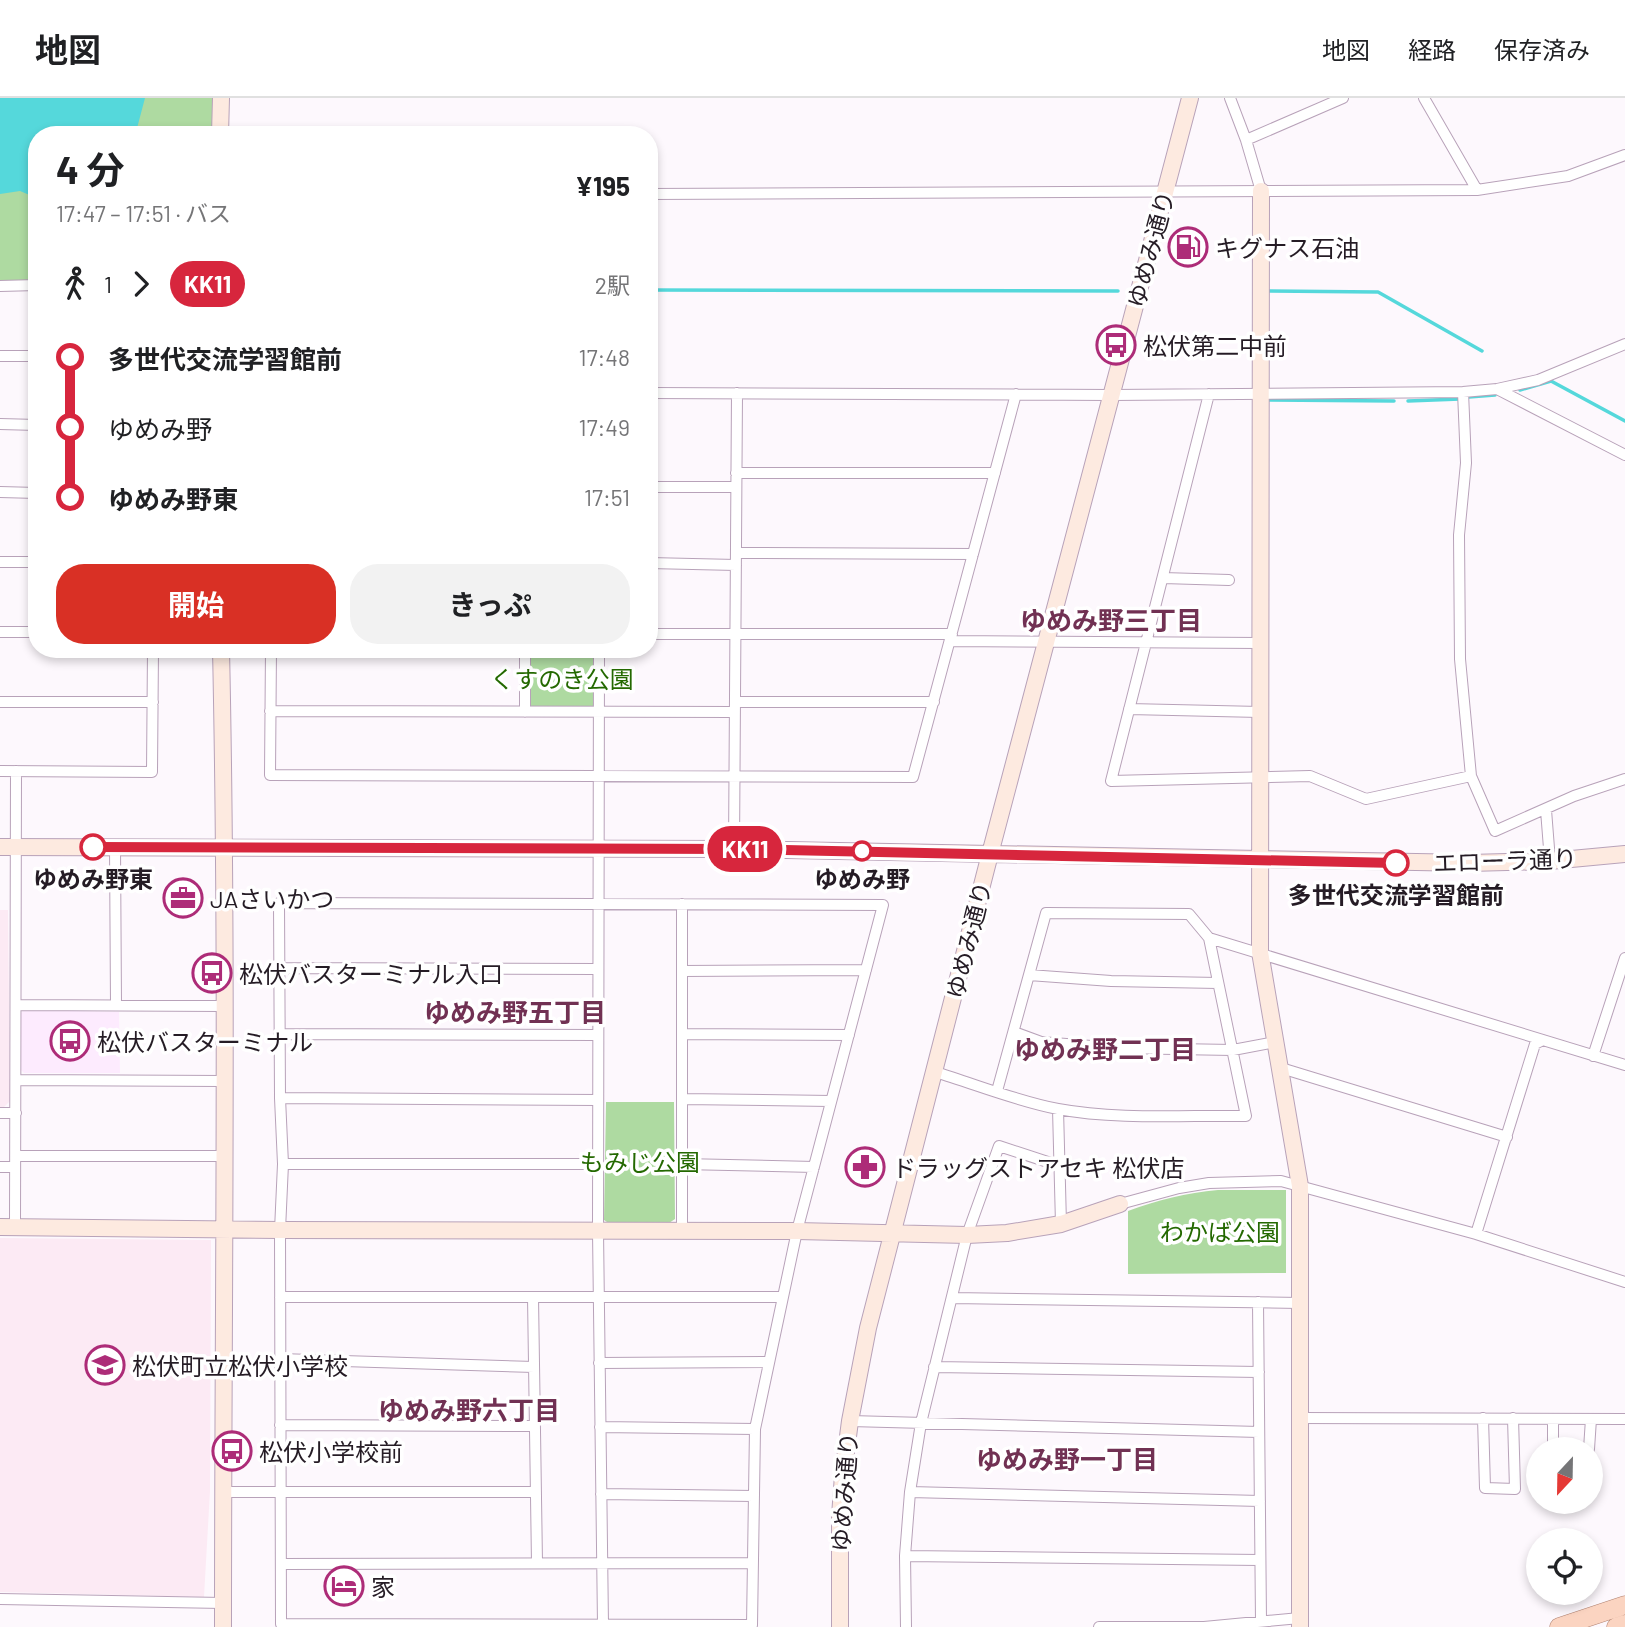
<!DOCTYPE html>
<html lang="ja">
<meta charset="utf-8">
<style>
:root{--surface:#fff;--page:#f2f2f2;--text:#202124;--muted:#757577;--line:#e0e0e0;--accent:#d93025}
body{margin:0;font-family:Barlow,"Noto Sans JP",sans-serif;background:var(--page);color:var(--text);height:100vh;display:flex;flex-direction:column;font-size:26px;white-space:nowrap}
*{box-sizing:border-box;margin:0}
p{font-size:23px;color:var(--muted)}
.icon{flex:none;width:38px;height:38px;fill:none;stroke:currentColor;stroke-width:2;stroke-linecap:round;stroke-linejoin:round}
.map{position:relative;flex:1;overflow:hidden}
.details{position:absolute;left:28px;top:28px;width:630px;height:532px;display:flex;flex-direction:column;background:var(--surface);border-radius:28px;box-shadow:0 4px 10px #0003}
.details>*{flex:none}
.badge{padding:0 14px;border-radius:23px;font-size:24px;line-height:46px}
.needle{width:46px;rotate:202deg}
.fabs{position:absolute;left:1526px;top:1339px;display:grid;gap:14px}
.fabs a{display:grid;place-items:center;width:77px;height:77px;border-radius:50%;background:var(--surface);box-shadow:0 4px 10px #0003;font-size:35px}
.map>.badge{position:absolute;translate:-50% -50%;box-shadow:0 0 0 4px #fff}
.legs{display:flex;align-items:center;gap:10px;height:77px;padding:0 28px;font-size:23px}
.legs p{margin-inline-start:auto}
.overview{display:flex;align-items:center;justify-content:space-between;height:119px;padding:0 28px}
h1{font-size:38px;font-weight:700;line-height:52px}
.primary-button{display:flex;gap:14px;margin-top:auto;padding:14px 28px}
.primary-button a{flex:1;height:80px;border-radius:28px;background:var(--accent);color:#fff;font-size:28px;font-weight:700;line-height:80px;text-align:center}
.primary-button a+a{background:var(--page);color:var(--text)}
ul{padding:0 28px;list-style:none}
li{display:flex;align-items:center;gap:24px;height:70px;font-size:26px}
li i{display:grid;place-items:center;width:10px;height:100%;margin:0 9px;background:currentColor}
li i::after{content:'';width:18px;height:18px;margin:-9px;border:5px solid;border-radius:50%;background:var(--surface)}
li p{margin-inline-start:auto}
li:first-child i{background:linear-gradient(#0000 50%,currentColor 0)}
li:last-child i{background:linear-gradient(currentColor 50%,#0000 0)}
header{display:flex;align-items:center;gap:42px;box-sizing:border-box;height:98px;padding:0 35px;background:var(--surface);border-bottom:2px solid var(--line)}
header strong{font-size:33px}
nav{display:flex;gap:38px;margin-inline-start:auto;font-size:24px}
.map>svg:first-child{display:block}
</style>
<header>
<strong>地図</strong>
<nav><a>地図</a><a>経路</a><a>保存済み</a></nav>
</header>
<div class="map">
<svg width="1625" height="1529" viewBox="0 0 1625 1529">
<rect width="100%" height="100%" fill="#fdf8fd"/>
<!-- built -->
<path fill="#fdebfe" d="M24,912L119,914L120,975H24L21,972V915Z"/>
<!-- education -->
<path fill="#fceaf4" d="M0,812H8L10,1003L4,1009H0Z
M0,1140L211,1142L210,1393L204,1499L0,1494Z"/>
<!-- green -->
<path fill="#aedaa1" d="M0,0H220V37H37V184H0Z
M530,551H594L595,609H530Z
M606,1004H674L675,1121L669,1125L610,1126L604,1122Z
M1218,1092H1286V1175L1128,1176V1113C1158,1102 1186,1095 1218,1092Z"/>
<!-- water -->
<path fill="#55d8db" d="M0,0H145L136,34L130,37H37V97L32,98L20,93L0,96Z"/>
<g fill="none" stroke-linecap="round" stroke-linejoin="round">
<!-- stream -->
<path stroke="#55d8db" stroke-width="3.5" d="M649,192L1118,193
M1267,193L1378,194L1482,253
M1520,292L1551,283L1625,323
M1469,299L1495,297
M1267,302L1394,303
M1408,303L1460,301"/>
<!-- street casing -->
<g stroke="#b8a2b9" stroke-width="12">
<path id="street" d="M1230,0L1246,42L1261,93
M1424,0L1477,92
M1246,42L1343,0
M649,96L1477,92L1568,78L1625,57
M0,188L37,187
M0,258H37
M1497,291L1625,357
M1463,294L1466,365L1459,437L1460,561L1471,678L1495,733L1574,698L1625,681
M649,295L1111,297L1463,294L1497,291L1538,282L1625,246
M1209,296L1111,683L1310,678L1366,701L1471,678
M0,326L37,327
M736,375H995
M649,389H736
M0,394L37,395
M736,455L973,456
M0,464H37
M649,465L736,467
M1163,480L1229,482
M0,534H37
M649,536H952
M950,543L1260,545
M271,551L270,677L913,679L1016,296
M599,551L598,1133L603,1527
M0,604H153
M735,604H934
M1129,611L1260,614
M270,613L735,614
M525,614V551
M0,673L152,674L153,551
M1546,712L1550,763
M115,749L116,907
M734,751L737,295
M279,805L883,807L797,1133L755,1331L752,1527L281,1526L280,1132L283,1066L280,1000Z
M1209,840L1625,967
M278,870L598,871
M682,873L866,872
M1029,877L1111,883L1218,885
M16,907L224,908
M1014,934L1041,944L1117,950L1233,952L1275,944
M279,936L598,937
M682,936L849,937
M1593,958L1625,860
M1281,970L1507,1039
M935,974C975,986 1016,1003 1058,1011C1117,1022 1185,1017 1246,1018L1209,840L1189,816L1046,815L997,993
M16,982L223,983
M280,1000L598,1002
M682,1001L831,1003
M1058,1011L1061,1126
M0,1015H16
M16,1058H224
M283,1066H598
M682,1066L814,1069
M0,1069H15
M1120,1106L1179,1090L1209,1085L1281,1083L1476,1136L1625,1184
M15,1129L16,673
M682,1133V806
M1476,1136L1535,946L1543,942
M280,1199H783
M533,1199L537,1465
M952,1200L1300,1205
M1258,1204L1261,1523
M280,1261L534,1269
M599,1265L769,1264
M934,1269L1259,1274
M1300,1320L1625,1321
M1483,1320L1485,1390L1515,1391L1513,1320
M1553,1321V1351
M850,1323L1259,1334
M280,1327L535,1328
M600,1329L755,1331
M1589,1351L1591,1321
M222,1394H536
M910,1394L1260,1403
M601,1396L754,1398
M905,1458L1260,1462
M281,1466L753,1465
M0,1501L223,1505
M906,1529L905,1458L910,1394L921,1325L967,1137L999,1048L1060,1068
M1099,1529H1204L1300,1520"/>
</g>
<!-- secondary casing -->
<g stroke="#b8a2b9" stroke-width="18">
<path id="secondary" d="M220,37L221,0
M1261,93L1260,854L1300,1088V1529
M221,551C228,877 223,1203 223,1529
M0,749L734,751L1469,765L1550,763L1625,756
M0,1129L280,1132L797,1133L967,1137L1007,1135L1061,1126L1120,1106
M840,1529V1418L843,1377L850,1323L868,1230L990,756L1190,0"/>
</g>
<!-- primary casing -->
<g stroke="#af8170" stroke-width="19">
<path id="primary" d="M1559,1529L1625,1507
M1616,1529L1625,1526"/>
</g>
<!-- street -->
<use href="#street" stroke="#fff" stroke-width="10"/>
<!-- secondary -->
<use href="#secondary" stroke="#fdeae0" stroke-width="16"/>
<!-- primary -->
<use href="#primary" stroke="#fbd4c1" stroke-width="18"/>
</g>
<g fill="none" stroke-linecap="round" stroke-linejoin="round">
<!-- line-1 casing -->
<g stroke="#fff" stroke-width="16">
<path id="line-1" d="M93,749L734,751L1396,765"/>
</g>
<!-- line-1 -->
<use href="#line-1" stroke="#d7263d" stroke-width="10"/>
</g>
<!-- icons -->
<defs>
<g id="fuel-ring" transform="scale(2.0125)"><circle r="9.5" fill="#fff" stroke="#ad2c78" stroke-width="1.5"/><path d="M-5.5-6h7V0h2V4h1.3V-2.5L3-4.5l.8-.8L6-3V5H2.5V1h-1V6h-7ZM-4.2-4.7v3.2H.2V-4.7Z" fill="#ad2c78"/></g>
<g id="bus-ring" transform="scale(2.0125)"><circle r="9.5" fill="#fff" stroke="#ad2c78" stroke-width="1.5"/><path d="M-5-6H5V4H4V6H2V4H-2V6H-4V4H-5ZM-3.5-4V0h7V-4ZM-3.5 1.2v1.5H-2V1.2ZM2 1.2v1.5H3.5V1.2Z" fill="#ad2c78"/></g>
<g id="office-ring" transform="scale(2.0125)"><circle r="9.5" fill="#fff" stroke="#ad2c78" stroke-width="1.5"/><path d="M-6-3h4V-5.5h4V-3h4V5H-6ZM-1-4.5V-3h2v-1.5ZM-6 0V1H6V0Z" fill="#ad2c78"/></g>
<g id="pharmacy-ring" transform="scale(2.0125)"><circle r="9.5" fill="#fff" stroke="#ad2c78" stroke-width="1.5"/><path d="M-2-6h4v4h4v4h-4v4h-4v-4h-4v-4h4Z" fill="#ad2c78"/></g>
<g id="school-ring" transform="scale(2.0125)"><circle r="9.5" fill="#fff" stroke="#ad2c78" stroke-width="1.5"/><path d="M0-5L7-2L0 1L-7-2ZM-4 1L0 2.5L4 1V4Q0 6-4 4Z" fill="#ad2c78"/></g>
<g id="hotel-ring" transform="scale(2.0125)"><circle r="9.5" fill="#fff" stroke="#ad2c78" stroke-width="1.5"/><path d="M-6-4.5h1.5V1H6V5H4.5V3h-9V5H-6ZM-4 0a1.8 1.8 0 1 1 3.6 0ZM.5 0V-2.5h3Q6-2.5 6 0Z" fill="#ad2c78"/></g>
</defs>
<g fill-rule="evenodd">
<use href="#fuel-ring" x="1188" y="149"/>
<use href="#bus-ring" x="1116" y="247"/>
<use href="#office-ring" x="183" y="800"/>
<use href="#bus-ring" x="212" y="875"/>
<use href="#bus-ring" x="70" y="943"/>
<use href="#pharmacy-ring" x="865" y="1069"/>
<use href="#school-ring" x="105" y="1267"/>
<use href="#bus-ring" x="232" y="1353"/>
<use href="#hotel-ring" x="344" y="1488"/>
</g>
<!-- markers -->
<g fill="#fff" stroke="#d7263d" stroke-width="3.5">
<circle cx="93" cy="749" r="12"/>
<circle cx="862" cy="753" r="9"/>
<circle cx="1396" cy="765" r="12"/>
</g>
<g text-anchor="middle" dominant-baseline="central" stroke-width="7" stroke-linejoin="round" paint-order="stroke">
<!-- poi labels -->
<g font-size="24" fill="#251c25" stroke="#fff" text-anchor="start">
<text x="1215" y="149">キグナス石油</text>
<text x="1143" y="247">松伏第二中前</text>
<text x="210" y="800">JAさいかつ</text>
<text x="239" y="875">松伏バスターミナル入口</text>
<text x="97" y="943">松伏バスターミナル</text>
<text x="892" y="1069">ドラッグストアセキ 松伏店</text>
<text x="132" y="1267">松伏町立松伏小学校</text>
<text x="259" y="1353">松伏小学校前</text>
<text x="371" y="1488">家</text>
</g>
<!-- street labels -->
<g font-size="24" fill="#251c25" stroke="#fff">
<text transform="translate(1150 151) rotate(-75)">ゆめみ通り</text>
<text transform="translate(1505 762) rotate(-2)">エローラ通り</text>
<text transform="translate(968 842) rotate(-76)">ゆめみ通り</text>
<text transform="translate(844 1394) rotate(-86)">ゆめみ通り</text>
</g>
<!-- park labels -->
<g font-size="24" fill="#246901" stroke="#fff">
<text x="562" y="580">くすのき公園</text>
<text x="640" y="1063">もみじ公園</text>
<text x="1220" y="1133">わかば公園</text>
</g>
<!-- stop labels -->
<g font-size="24" font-weight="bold" fill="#251c25" stroke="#fff">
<text x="93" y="780">ゆめみ野東</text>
<text x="862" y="780">ゆめみ野</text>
<text x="1396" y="796">多世代交流学習館前</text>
</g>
<!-- neighbourhood labels -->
<g font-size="26" font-weight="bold" fill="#713153" stroke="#fff">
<text x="1111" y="521">ゆめみ野三丁目</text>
<text x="515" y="913">ゆめみ野五丁目</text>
<text x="1105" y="950">ゆめみ野二丁目</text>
<text x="469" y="1311">ゆめみ野六丁目</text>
<text x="1067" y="1360">ゆめみ野一丁目</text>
</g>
</g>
</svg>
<div class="fabs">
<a><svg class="needle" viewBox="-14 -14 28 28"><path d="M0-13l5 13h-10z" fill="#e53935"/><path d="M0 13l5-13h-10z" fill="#757577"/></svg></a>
<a><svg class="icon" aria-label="locate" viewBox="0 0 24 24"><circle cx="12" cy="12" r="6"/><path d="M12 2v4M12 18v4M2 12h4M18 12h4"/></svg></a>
</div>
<b class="badge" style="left:745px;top:751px;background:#d7263d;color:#fff">KK11</b>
<section class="details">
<div class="overview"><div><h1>4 分</h1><p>17:47 – 17:51 · バス</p></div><b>¥195</b></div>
<div class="legs"><svg class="icon" aria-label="walk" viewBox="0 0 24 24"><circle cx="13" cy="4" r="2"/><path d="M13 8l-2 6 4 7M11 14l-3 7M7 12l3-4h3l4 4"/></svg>1<svg class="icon" aria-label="forward" viewBox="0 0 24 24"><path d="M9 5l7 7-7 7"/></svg><b class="badge" style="background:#d7263d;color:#fff">KK11</b><p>2駅</p></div>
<ul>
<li><i style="color:#d7263d"></i><b>多世代交流学習館前</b><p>17:48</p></li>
<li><i style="color:#d7263d"></i><span>ゆめみ野</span><p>17:49</p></li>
<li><i style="color:#d7263d"></i><b>ゆめみ野東</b><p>17:51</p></li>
</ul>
<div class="primary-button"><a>開始</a><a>きっぷ</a></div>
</section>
</div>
